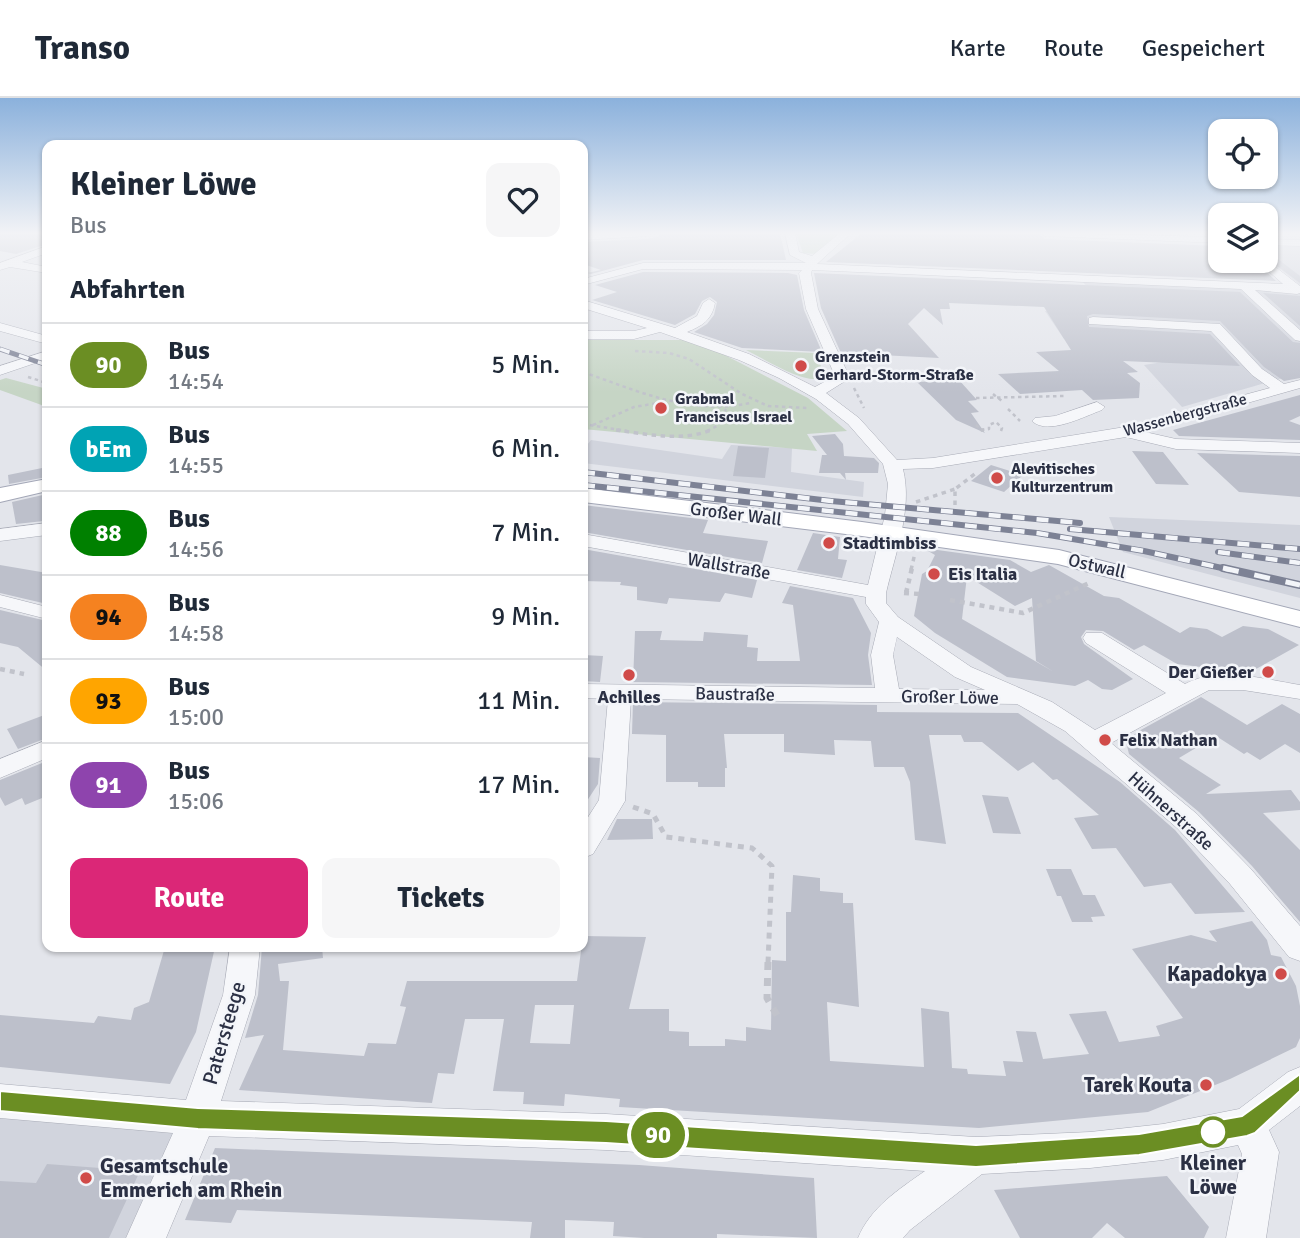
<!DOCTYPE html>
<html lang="de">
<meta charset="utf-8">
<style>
:root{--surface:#fff;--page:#f6f6f7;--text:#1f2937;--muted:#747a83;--line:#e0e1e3;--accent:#db2777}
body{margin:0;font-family:Signika,sans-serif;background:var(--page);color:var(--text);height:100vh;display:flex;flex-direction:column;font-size:26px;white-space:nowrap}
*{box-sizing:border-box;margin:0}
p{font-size:23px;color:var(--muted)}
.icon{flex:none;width:38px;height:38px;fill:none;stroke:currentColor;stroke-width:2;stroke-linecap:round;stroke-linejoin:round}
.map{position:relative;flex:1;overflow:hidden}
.sheet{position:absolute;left:42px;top:42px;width:546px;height:812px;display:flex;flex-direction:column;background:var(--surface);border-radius:14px;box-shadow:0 2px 5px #0004}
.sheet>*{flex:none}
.badge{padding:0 14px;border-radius:23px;font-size:24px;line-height:46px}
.controls{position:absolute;left:1208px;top:21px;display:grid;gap:14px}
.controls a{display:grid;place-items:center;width:70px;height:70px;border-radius:14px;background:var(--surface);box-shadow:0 2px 5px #0004;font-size:35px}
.map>.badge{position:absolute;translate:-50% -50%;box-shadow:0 0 0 4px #fff}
h2{padding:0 28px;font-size:26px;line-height:63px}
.round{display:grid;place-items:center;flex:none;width:74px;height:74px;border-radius:14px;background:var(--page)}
.summary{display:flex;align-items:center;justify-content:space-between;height:119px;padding:0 28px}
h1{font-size:33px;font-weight:700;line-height:52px}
.cta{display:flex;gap:14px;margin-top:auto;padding:14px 28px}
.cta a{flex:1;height:80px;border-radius:14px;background:var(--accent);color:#fff;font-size:28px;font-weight:700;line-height:80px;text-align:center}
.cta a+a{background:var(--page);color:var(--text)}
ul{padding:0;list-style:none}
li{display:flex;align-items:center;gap:21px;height:84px;padding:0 28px;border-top:2px solid var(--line)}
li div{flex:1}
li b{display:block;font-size:26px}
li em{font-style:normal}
li .badge{min-width:77px;font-weight:700;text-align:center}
header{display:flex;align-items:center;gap:42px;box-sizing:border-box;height:98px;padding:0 35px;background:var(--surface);border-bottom:2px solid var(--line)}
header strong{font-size:33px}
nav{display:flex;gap:38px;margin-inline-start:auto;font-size:24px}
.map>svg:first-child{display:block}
</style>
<header>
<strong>Transo</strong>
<nav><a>Karte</a><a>Route</a><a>Gespeichert</a></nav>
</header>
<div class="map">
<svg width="1300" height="1140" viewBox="0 0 1300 1140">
<rect width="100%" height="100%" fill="#e3e5eb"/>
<!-- built -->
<path fill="#d1d4dd" d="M1265,145L1300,146V187L1265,159Z
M1082,183L1300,194V275L1182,309L1144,267L1163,264L1146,243L1064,241L1045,213H1093L1091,193Z
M591,342L722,361L731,347L792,350L791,374L864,384L863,399L583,365V352Z
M1109,419L1300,427V500L1123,454Z
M0,992L198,1020L146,1140H0Z"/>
<!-- green -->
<path fill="#c6d5c5" d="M796,135H840L816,156L803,155Z
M583,242H687L715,252L808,300L847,333L807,336L817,353L583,331Z
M746,252L816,255L825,279C807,289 765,261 746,252Z
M6,280L47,291V309L0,292V282Z"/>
<!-- building -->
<path fill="#bdc0cb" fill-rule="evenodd" d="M0,135H47V146L16,156L0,153Z
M661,135H780L786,162H643L591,176L587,175L601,172L583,166V144L647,141L658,139Z
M862,135H1038L1045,141L1220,148V163H1255L1276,183L826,164Z
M1265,151L1300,178V185L1265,159Z
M643,174L788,175L797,177L804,212L822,254L742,250L694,234L707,226L714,217L717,204L710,199L702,203L695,216L675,227L592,202L617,194L595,187Z
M814,175L1240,194L1293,244L1300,245V280L1284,283L1264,269L1220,223L1093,216L1087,218L1089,229L1210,236L1240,268L1123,263L1138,274L1127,275L1140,285L1139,300L1093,302L1082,292L1020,296L998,276L1059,273L1036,254L1071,252L1044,209L949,205L950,211H940L943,227L924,210L908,226L939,260L841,255L821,210Z
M1263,195L1300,198V228Z
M959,282L977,302L968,303L979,314L971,315L985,335L956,322L917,284Z
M1300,297V318L1289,323L1300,327V342L1179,338L1173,332Z
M835,336L843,346L844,358L874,360L879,365L878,375H845L846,382L840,375H819L822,357H827L812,338Z
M738,348L769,350L765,380L733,378Z
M1132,353L1163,354L1189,387L1156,386Z
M1197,355L1300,358V399L1239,394Z
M991,367L1023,377L1004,394L971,383Z
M47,369V379L9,386L8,377Z
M47,396V416L44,423L16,426L12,404Z
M583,407L708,422L703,435L768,443L762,465L583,434Z
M813,435L840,439L838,461L847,462L842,480L797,472Z
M923,450L1010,462L1031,474L1049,467L1104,498L1119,500L1180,535L1190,529L1207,531L1222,539L1243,528L1268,531L1299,547L1249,575L1177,566L1144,547L1134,552L1103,533L1086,532L1081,539L1084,546L1133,581L1112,592L1102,591L1088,582L1075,588L1007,579L935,535L914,518L922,476L927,473L935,457ZM967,478L1015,508L1032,500L1036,563L1054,574L962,521Z
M583,451L757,482L752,500L725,495L720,504L669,500L667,506L637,502V489L620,487L621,484L583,483Z
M0,467L47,475V506L0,495Z
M790,488L853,500L871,535L868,557L872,587L633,584L635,533H662L660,542L703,543L704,534L748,537L747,549L758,550L757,563H800L793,507L782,505Z
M0,512L47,523V573L18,549L0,545Z
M583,557L603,558L600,584L583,583Z
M1201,599L1247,627L1282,606L1300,616V655L1285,646L1260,662L1247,654L1244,656L1216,638L1179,660L1221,687L1206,696L1291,692L1300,704V712L1263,715L1300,752V824L1252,768L1199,714L1129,656L1126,644L1137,634Z
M633,604L877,607V614L1018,615L1120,684L1175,732L1245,814L1195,816L1171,785L1144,789L1116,750L1092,751L1074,720L1099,717L1057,681L1053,682L1033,664L1018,673L982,644H964L961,637H929L946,746L915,742L910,684L904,669H874L871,643L834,642L835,657L784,654V636H724L727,670H725V689H698V684H666V637L632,636Z
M47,616V640L18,651L7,631Z
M583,659L600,660L598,686L583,709Z
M47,663V698L25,707L22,700L5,708L0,699V682Z
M982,697L1008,699L1021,736L993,735Z
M617,721H652L653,741L607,742Z
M1046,771H1071L1083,797H1095L1105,818L1091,819L1093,824H1072L1061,798H1057Z
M793,777L820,780V793L843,795V805H853L859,909L827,904L830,963L924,969L921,910L949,914L952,970L967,971L968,976L1006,978L1003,963L1023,964L1016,933L1036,934L1043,961L1089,956L1069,916L1106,913L1119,944L1160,938L1156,928L1183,920L1132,851L1191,837L1217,844L1209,833L1252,823L1267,842L1271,857L1281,859L1296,888L1300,908V940L1296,949L1230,981L1148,1014L979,1030L619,1009L620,1001L565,996L564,1008L523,1006L524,994L493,993L504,921H465L454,976L438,975L432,1005L239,992L264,937L245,940L258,897L262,849H322L323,860L278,866L280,883H289L283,952L364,958L368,945L396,946L406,909L400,908L407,883H577L583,838L646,839L629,911H669V933L689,934V948H725V941L746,943V929L771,932L772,862L786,863V814H791ZM535,907H574L570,946L530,945Z
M165,849H215L196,934L170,986L0,969V917L94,925L98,918L131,922L134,910L149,904Z
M215,1050L639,1067L814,1080L817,1140L717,1136V1140H644L613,1138L614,1124L565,1122V1140H530L532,1124L237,1112L231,1125L185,1122Z
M47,1066L140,1073L109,1140H0V1083L36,1085Z
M1167,1078L1209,1129L1204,1140H1125L1107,1125L1092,1140H1020L994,1092Z"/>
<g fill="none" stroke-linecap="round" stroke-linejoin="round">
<!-- minor casing -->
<g stroke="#a8abb6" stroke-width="1">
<path id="minor" d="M606,135H652L647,138L583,142V136Z
M785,135H795L799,154L812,158L840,135H851L817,166L1283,186L1257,163H1265V161L1300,188V195L1297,196L1255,192L1300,232V243L1295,242L1241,191L812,172L811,175L818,211L850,280L826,295L859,320L897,362L933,360L1125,329L1270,290L1252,277L1211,233L1089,226V220L1093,219L1220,226L1262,271L1284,286L1300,282V290L1145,334L1176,341L1300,345V355L1176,351L1126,339L933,370L903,371C913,411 895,456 886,495V505L898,519L971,569L1052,604L1095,632L1166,595L1086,545L1083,540L1086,535H1102L1185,586C1219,568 1263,581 1300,587V601L1243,592H1209L1111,645L1197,716L1250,770L1300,828V863L1289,859L1230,786L1177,730L1065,633L1017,606L631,601L625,703L593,756L583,760V727L599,702L608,601L583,600V586L875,590L871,557L879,524L866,506V499L583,448V436L868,487L885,417L888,386L883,366L848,326L816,301L779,280L739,262L660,234L634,241H583V233H634L647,230L583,210V202L675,230L697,218L703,205L709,201L715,205C712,222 702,228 687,234L749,256L815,289L835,278L806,211L799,175L802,172L643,171L583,187V181L643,165H806L790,157ZM897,539L955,579L985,592L899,591L893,557Z
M1040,135L1220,139V145L1045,138Z
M1265,141L1300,142V148L1265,147Z
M47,148V155L22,164L47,169V175L10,169L0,172V165Z
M0,225L47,238V246L0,233Z
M47,253V261L0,277V268Z
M1097,304L1105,309L1102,312C1085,318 1048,338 1032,323L1035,320L1055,318Z
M47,425V437L0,443V431Z
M0,497L47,509V521L0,509Z
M47,642V660L0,680V661Z
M230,849H260L255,897L221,1003L606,1016L976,1039L1090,1034L1163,1026L1239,1011L1288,974L1300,969V1008L1269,1032L1279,1054L1266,1140H1226L1242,1056L1238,1047L1163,1062L1090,1070L982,1076L910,1132L903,1140H858C871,1109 898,1092 925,1073L606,1052L209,1038L166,1140H126L173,1035L0,1020V986L186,1002L223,897Z"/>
</g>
<!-- major casing -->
<g stroke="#a3a7b7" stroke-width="2">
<path id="major" d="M47,381V393L0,404V390Z
M583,390L862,424L1059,452L1300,513V529L1058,466L862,438L583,404Z"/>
</g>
<!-- path-far5 -->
<path stroke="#c1c3cb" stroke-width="2" stroke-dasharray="2.5 2.5" stroke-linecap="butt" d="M1020,154L1037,159L1038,164"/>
<!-- path-far4 -->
<path stroke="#c1c3cb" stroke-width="2.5" stroke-dasharray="3.5 3.5" stroke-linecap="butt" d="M635,253L669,255L689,261L742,296L768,308L807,310
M583,274C638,293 691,318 750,305
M28,279L47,285
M854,290L864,310
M993,296L1002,303
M976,300L1065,298
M1008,311L1020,323
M583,326L627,333
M593,327L634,309L664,304
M976,327L981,332L989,331V327L996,324L1002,330L1001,333
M707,333L717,328L726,311"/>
<!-- path-far3 -->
<path stroke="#c1c3cb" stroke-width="3.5" stroke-dasharray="4.5 4.5" stroke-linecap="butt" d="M616,332C646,336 682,344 711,332
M981,332H984
M916,404L955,391
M955,407V391L976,375
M911,472L915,455"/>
<!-- path-far2 -->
<path stroke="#c1c3cb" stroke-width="4.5" stroke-dasharray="5 5" stroke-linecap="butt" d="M904,495L920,496
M906,495L912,470
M950,502L1023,515L1089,485
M0,571L24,576"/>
<!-- path-far1 -->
<path stroke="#c1c3cb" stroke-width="5" stroke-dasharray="6 6" stroke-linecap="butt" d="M633,709L653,716L666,739L752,750L772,768L768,865"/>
<!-- path -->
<path stroke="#c1c3cb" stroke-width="7" stroke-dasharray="8 8" stroke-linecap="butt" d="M768,864L767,900L778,919"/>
<!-- minor -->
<use href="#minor" fill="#f6f7fa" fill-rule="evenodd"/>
<!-- major -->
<use href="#major" fill="#fff" fill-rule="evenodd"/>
<!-- rail-far2 casing -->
<g stroke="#7d8295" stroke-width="5">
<path id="rail-far2" d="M0,251L47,267"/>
</g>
<!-- rail-far1 casing -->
<g stroke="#7d8295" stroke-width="6">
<path id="rail-far1" d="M583,374L831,403L1080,425
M583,387L1037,435L1144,453L1231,472
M1070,431L1300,451
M1218,454L1300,465"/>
</g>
<!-- rail casing -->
<g stroke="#7d8295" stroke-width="8">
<path id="rail" d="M1223,470L1300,487"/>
</g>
<!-- rail-far2 -->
<use href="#rail-far2" stroke="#f3f5f9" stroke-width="3.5" stroke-dasharray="10" stroke-linecap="butt"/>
<!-- rail-far1 -->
<use href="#rail-far1" stroke="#f3f5f9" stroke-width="4.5" stroke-dasharray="12" stroke-linecap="butt"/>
<!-- rail -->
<use href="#rail" stroke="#f3f5f9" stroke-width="5" stroke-dasharray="16" stroke-linecap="butt"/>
</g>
<!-- sky -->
<linearGradient id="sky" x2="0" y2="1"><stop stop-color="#8bb1dc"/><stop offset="0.46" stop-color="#f2f3f6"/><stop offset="1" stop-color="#f2f3f6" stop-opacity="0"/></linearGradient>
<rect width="1300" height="294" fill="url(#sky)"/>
<!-- line -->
<path fill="#6b8e23" stroke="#fff" stroke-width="2" d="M1300,976V993L1255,1035L1247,1038L1139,1057L976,1069L606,1045L198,1031L0,1013V993L198,1010L606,1023L976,1047L1139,1036L1242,1018Z"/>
<!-- markers -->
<g fill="#d04b49" stroke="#f3f5f9" stroke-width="2.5">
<circle cx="801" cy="268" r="7"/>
<circle cx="661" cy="310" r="7"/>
<circle cx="997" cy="380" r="7"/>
<circle cx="829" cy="445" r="7"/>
<circle cx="934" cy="476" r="7"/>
<circle cx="1268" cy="574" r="7"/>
<circle cx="629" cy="577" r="7"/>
<circle cx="1105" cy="642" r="7"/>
<circle cx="1281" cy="876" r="7"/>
<circle cx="1206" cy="987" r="7"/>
<circle cx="86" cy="1080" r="7"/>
</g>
<circle fill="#fff" stroke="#6b8e23" stroke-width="3.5" cx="1213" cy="1034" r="14"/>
<g text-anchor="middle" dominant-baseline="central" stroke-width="5" stroke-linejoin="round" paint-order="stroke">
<!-- far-poi labels -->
<g font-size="16" font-weight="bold" fill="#2b3044" stroke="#f3f5f9" text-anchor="start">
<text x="815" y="259">Grenzstein<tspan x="815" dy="18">Gerhard-Storm-Straße</tspan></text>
<text x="675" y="301">Grabmal<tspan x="675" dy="18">Franciscus Israel</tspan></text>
<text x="1011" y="371">Alevitisches<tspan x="1011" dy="18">Kulturzentrum</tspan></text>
</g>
<!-- far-street labels -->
<g font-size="16" fill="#2b3044" stroke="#f3f5f9">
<text transform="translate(1185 317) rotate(-15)">Wassenbergstraße</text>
</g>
<!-- street labels -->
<g font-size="18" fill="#2b3044" stroke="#f3f5f9">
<text transform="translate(736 416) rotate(7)">Großer Wall</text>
<text transform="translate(729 468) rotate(10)">Wallstraße</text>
<text transform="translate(1097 468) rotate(13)">Ostwall</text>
<text transform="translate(735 596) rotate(1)">Baustraße</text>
<text transform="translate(950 599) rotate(1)">Großer Löwe</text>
<text transform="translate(1171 713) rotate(42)">Hühnerstraße</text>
</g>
<!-- poi labels -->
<g font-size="18" font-weight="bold" fill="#2b3044" stroke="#f3f5f9" text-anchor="start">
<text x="843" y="445">Stadtimbiss</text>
<text x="948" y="476">Eis Italia</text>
<text x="1254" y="574" text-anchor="end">Der Gießer</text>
<text x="629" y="599" text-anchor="middle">Achilles</text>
<text x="1119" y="642">Felix Nathan</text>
</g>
<!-- near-poi labels -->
<g font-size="21" font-weight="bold" fill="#2b3044" stroke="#f3f5f9" text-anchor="end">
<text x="1267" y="876">Kapadokya</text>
<text x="1192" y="987">Tarek Kouta</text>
<text x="100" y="1068" text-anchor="start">Gesamtschule<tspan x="100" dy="24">Emmerich am Rhein</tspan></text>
</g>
<!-- near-street labels -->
<g font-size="21" fill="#2b3044" stroke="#f3f5f9">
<text transform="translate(224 935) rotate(-74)">Patersteege</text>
</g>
<!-- near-stop labels -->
<g font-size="21" font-weight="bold" fill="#2b3044" stroke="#f3f5f9">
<text x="1213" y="1065">Kleiner<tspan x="1213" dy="24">Löwe</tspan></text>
</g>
</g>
</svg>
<div class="controls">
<a><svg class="icon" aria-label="locate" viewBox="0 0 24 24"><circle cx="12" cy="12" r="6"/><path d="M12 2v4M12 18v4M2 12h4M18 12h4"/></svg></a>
<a><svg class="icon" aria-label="layers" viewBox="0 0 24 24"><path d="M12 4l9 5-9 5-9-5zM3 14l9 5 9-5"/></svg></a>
</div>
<b class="badge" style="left:658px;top:1037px;background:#6b8e23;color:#fff">90</b>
<section class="sheet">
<div class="summary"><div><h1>Kleiner Löwe</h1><p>Bus</p></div><a class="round"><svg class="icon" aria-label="heart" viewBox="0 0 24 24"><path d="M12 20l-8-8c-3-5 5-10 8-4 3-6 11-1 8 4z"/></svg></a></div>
<h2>Abfahrten</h2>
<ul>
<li><span class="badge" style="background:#6b8e23;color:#fff">90</span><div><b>Bus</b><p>14:54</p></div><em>5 Min.</em></li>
<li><span class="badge" style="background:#00a3b4;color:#fff">bEm</span><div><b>Bus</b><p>14:55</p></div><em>6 Min.</em></li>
<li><span class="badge" style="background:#008000;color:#fff">88</span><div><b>Bus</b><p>14:56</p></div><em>7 Min.</em></li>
<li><span class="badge" style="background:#f58220;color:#111">94</span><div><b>Bus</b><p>14:58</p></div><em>9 Min.</em></li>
<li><span class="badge" style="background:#ffa500;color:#111">93</span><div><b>Bus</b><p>15:00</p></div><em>11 Min.</em></li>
<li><span class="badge" style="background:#8e44ad;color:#fff">91</span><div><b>Bus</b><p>15:06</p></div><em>17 Min.</em></li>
</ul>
<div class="cta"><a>Route</a><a>Tickets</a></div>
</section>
</div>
